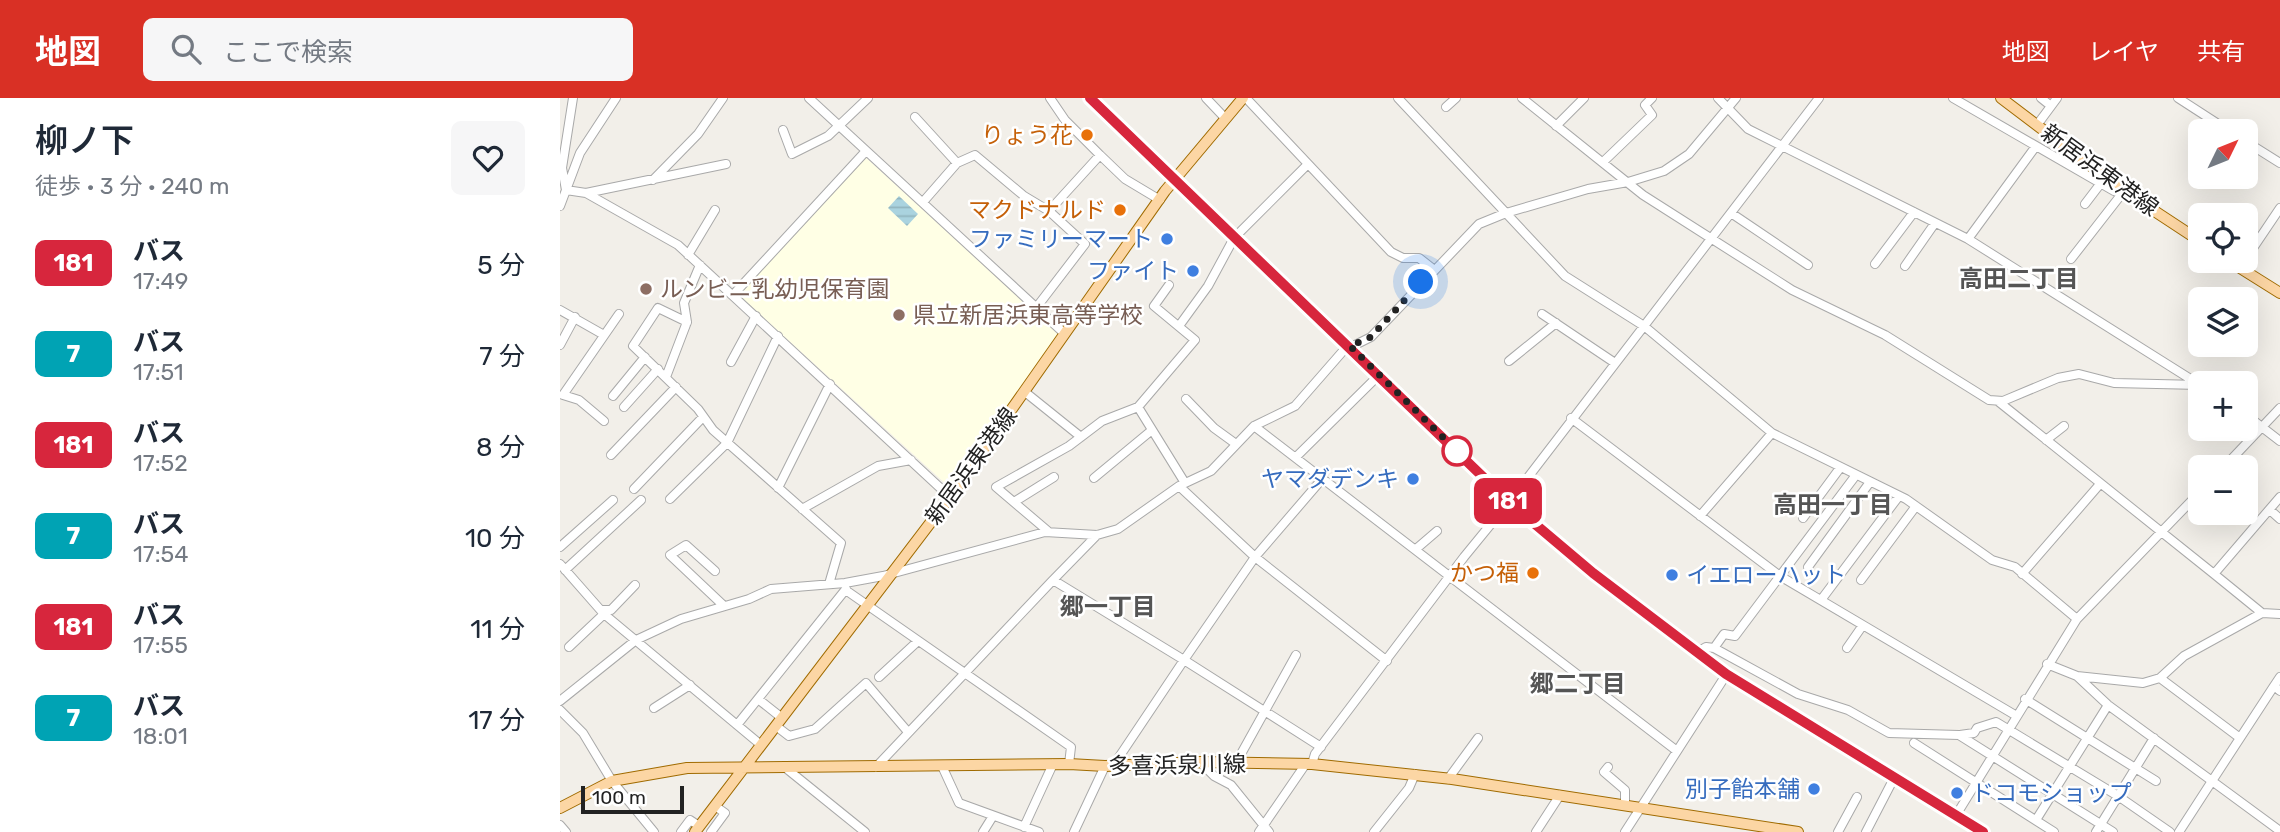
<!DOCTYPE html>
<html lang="ja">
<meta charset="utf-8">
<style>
:root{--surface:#fff;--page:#f6f6f7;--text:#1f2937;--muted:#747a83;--accent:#d93025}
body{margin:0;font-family:Rubik,"Noto Sans JP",sans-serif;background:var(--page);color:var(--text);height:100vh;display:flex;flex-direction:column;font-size:26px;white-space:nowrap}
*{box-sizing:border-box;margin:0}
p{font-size:23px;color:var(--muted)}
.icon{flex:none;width:38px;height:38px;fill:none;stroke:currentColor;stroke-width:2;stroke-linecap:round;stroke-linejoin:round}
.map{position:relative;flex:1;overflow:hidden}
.details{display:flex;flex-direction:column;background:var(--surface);width:560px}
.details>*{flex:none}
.badge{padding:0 14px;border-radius:10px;font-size:24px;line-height:46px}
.needle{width:46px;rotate:47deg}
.tools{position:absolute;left:1628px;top:21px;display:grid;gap:14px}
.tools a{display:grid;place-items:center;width:70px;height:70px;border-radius:10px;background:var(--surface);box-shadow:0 7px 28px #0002;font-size:35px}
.scale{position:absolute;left:21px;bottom:18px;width:103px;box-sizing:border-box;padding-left:7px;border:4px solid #222;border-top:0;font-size:19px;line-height:24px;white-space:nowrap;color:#222;-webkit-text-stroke:5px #fff;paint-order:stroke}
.you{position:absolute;width:35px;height:35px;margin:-18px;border:5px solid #fff;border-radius:50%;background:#1a73e8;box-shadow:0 0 0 10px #1a73e833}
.map>.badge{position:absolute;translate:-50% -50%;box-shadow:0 0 0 4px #fff}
.round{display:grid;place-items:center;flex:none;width:74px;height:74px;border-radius:10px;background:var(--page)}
.head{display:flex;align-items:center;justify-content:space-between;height:119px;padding:0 35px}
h1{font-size:33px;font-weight:600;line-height:52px}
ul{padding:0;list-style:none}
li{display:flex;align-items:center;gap:21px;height:91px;padding:0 35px}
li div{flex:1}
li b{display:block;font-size:26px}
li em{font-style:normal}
li .badge{min-width:77px;font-weight:700;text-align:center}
header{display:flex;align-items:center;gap:42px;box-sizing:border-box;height:98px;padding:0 35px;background:var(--accent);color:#fff}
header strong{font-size:33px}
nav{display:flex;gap:38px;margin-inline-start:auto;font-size:24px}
.search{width:490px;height:63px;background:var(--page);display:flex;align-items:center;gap:18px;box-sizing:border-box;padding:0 24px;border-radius:10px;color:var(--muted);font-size:26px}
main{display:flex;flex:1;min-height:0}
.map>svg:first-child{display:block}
</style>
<header>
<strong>地図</strong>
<div class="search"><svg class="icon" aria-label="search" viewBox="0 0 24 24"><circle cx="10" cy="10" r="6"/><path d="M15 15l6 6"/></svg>ここで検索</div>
<nav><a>地図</a><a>レイヤ</a><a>共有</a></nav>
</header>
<main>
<section class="details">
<div class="head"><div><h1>柳ノ下</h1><p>徒歩 · 3 分 · 240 m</p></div><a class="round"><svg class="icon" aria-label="heart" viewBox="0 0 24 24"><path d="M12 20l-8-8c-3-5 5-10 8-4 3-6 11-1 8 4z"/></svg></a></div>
<ul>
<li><span class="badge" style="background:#d7263d;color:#fff">181</span><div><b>バス</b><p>17:49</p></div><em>5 分</em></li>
<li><span class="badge" style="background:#00a3b4;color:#fff">7</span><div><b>バス</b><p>17:51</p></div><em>7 分</em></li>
<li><span class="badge" style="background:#d7263d;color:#fff">181</span><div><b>バス</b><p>17:52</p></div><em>8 分</em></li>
<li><span class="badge" style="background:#00a3b4;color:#fff">7</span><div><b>バス</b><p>17:54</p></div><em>10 分</em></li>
<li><span class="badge" style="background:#d7263d;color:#fff">181</span><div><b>バス</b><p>17:55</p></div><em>11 分</em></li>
<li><span class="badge" style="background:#00a3b4;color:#fff">7</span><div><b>バス</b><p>18:01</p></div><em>17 分</em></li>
</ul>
</section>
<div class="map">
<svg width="1720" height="734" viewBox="0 0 1720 734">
<defs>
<pattern id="water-rules" width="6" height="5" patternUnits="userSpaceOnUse" patternTransform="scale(1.75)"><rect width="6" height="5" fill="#aad3df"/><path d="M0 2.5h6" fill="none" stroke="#92b5bf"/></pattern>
</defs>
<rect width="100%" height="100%" fill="#f2efe9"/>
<!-- education -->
<path fill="#ffffe5" d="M304,58L498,236L389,389L179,197Z"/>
<!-- water -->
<path fill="url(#water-rules)" d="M339,98L358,116L347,128L328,110Z"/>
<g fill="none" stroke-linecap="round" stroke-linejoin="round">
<!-- minor casing -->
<g stroke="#a9a9a9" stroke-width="10">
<path id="minor" d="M13,0L2,70L6,92L26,95L118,147L390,399
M249,0L505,236
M490,0L505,22L540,57
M646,0L665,20
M686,0L831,154L843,160H859L873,171
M838,0L1005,178L1084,228L1212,335L1346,401L1432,462L1455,469L1517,521
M962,0L1083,97L1232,192L1325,237L1429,302L1443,303L1498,280L1519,276L1554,285L1640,287
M1158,0L1188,31L1408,141L1640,287
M1393,0L1554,93H1564
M1481,0L1491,8
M1618,0L1669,33
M886,9L896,0
M355,19L397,65
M1477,27L1497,0
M996,28L1024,0
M223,32L232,56L268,38L308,0
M1685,43L1720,65
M1043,64L1092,17L1085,7L1092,0
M93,82L138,36L163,0
M26,95L166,66
M363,104L397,65L415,57L464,98L489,113
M1525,106L1541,85
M0,108L20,55L56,0
M1171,115L1248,167
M1408,141L1476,48
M128,157L155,112
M1511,161L1564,93
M1685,162L1720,110
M1315,166L1354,114
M140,167L124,205L127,224L98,210L73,248L138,311L153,332L281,445L269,486
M1345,168L1375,125
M173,197L306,53
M476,210L525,146L489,113L540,57L565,81L600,102
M0,212L44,237
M982,216L1055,265
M619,228L648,188L674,140L748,66
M0,247L15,219
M949,263L996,225
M171,264L196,218
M106,279L127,224
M465,294L521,339
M53,298L85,259
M626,301L654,330L676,346
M1439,304L1654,476
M64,309L98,271
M578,309L635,242L594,208L609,187
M1685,316L1720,343
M1011,320L1220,478L1175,538L1164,536L1154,550L1146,549L1136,555
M44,323L19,302L3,297L59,216
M694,328L1117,653
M1486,342L1504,328
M51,357L116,289
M736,359L820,276
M1664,369L1720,310
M1296,377L1220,478L1455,617
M534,380L592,332
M619,388L695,459L827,563
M218,390L270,286
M74,391L143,319
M1720,399L1654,476L1702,515L1720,516
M110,401L167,345L218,238
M454,404L494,379
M242,411L318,368L351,362
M1710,412L1720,421
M1140,418L1212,335
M1243,420L1280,370
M489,434L436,389L509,348L542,323L578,309L625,385
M537,437L493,482L624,562L553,668
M0,449L53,402
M856,451L877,433
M0,466L44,516L201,647
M1248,469L1310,384
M5,472L81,402
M155,473L126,447L110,457L164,508
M1462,476L1540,386
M1301,482L1356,408
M287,493L511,649L509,666
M1261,502L1339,398
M41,512H51L75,487
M9,549L44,516
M1154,550L1238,596L1288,612L1329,635L1399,637L1553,734
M1287,550L1303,527
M1487,566L1517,578L1548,607L1652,683L1619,734
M1517,578L1583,585L1600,580
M319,579L358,543
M1714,588L1720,579
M1720,593L1714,588L1652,683L1720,733
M198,601L222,620
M1465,601L1596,683
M0,603L76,542L121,521L189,501L211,491L285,485L323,478L485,434L537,437L558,431L619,388L651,373L694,328L735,308L783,253L811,239L919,126L946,115L1028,91L1068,84L1104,73L1129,56L1176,0
M94,610L130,587
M0,612L23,635L52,683L94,734
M177,627L286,491
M216,628L229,638L255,631L306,585L348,634
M1400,637L1414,635L1417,630L1436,624L1558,698L1610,734
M1680,640L1600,580L1624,558L1702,515
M1354,645L1494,734
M761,649L624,562L695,459L763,380
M640,664L654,678L671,687L709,734
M676,665L736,557
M752,666L755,656L904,459L949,404L1259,0
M382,668L399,705L479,734
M316,669L493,482
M1048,669L1044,674L1065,692V707
M227,671L305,734
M888,681L918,640
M1395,719L1517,521L1640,394
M1476,722L1548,607
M0,727L6,734
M464,729L493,666
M121,734L130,722L139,728
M151,734L165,715L155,708
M423,734L433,718
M514,734L545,668
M699,734L745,667
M814,734L849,690L855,676
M976,734L1000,697
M1065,734L1166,577
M1278,734L1297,699
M1306,734L1333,682
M1536,734L1594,640"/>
</g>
<!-- major casing -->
<g stroke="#a06b00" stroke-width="12">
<path id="major" d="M530,0L949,404L1033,476L1166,577L1423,734
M1441,0L1564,93L1640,143
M1669,163L1720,195
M0,710L52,683L127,670L509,666L545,668L640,664L752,666L892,681L1238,734
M135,734L390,399L605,93L683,0"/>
</g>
<!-- minor -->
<use href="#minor" stroke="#fff" stroke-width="8"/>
<!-- major -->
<use href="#major" stroke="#fcd6a4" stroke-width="10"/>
</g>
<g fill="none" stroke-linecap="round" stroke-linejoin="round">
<!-- line casing -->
<g stroke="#fff" stroke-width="16">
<path id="line" d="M530,0L949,404L1033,475L1166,576L1423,734"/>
</g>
<!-- line -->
<use href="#line" stroke="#d7263d" stroke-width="10"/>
<!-- walk -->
<path stroke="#222" stroke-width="7" stroke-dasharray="0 12.6" d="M861,184L811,239L790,248L897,353"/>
</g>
<!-- markers -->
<g fill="#e8710a" stroke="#fff" stroke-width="2.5">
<circle cx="527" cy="37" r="7"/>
<circle cx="560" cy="112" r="7"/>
<circle cx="973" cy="475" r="7"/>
</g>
<g fill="#3f7fe0" stroke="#fff" stroke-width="2.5">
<circle cx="607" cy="141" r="7"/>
<circle cx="633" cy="173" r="7"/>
<circle cx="853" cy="381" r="7"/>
<circle cx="1112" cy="477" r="7"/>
<circle cx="1254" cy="691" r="7"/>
<circle cx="1397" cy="695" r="7"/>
</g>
<g fill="#8d6e63" stroke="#fff" stroke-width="2.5">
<circle cx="86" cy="191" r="7"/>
<circle cx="339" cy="217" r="7"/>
</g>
<circle fill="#fff" stroke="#d7263d" stroke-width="3.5" cx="897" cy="353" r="14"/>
<g text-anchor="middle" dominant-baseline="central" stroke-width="5" stroke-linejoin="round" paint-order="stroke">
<!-- food labels -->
<g font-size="23" fill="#c56008" stroke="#fff" text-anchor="end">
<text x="513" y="37">りょう花</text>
<text x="546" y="112">マクドナルド</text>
<text x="959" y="475">かつ福</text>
</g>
<!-- street labels -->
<g font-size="23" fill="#222" stroke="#fff">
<text transform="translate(1540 72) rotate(36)">新居浜東港線</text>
<text transform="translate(411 368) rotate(-54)">新居浜東港線</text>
<text transform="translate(617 667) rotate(-1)">多喜浜泉川線</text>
</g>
<!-- shop labels -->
<g font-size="23" fill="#366cbe" stroke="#fff" text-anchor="end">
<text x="593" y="141">ファミリーマート</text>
<text x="619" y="173">ファイト</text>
<text x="839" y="381">ヤマダデンキ</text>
<text x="1126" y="477" text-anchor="start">イエローハット</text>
<text x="1240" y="691">別子飴本舗</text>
<text x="1411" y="695" text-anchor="start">ドコモショップ</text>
</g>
<!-- education labels -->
<g font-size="23" fill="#785e54" stroke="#fff" text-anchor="start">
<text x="100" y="191">ルンビニ乳幼児保育園</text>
<text x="353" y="217">県立新居浜東高等学校</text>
</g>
<!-- neighbourhood labels -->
<g font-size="24" font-weight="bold" fill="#555" stroke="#fff">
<text x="1459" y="181">高田二丁目</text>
<text x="1273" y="407">高田一丁目</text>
<text x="548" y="509">郷一丁目</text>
<text x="1018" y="586">郷二丁目</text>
</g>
</g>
</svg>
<div class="tools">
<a><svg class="needle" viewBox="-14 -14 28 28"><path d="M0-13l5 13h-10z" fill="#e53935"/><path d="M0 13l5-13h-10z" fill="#747a83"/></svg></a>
<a><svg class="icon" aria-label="locate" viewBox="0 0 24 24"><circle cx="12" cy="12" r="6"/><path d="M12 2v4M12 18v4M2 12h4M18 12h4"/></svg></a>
<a><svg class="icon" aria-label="layers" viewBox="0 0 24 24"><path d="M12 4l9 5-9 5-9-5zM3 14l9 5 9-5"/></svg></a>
<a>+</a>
<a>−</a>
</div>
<div class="scale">100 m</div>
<div class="you" style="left:861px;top:184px"></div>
<b class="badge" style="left:948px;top:403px;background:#d7263d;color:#fff">181</b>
</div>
</main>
